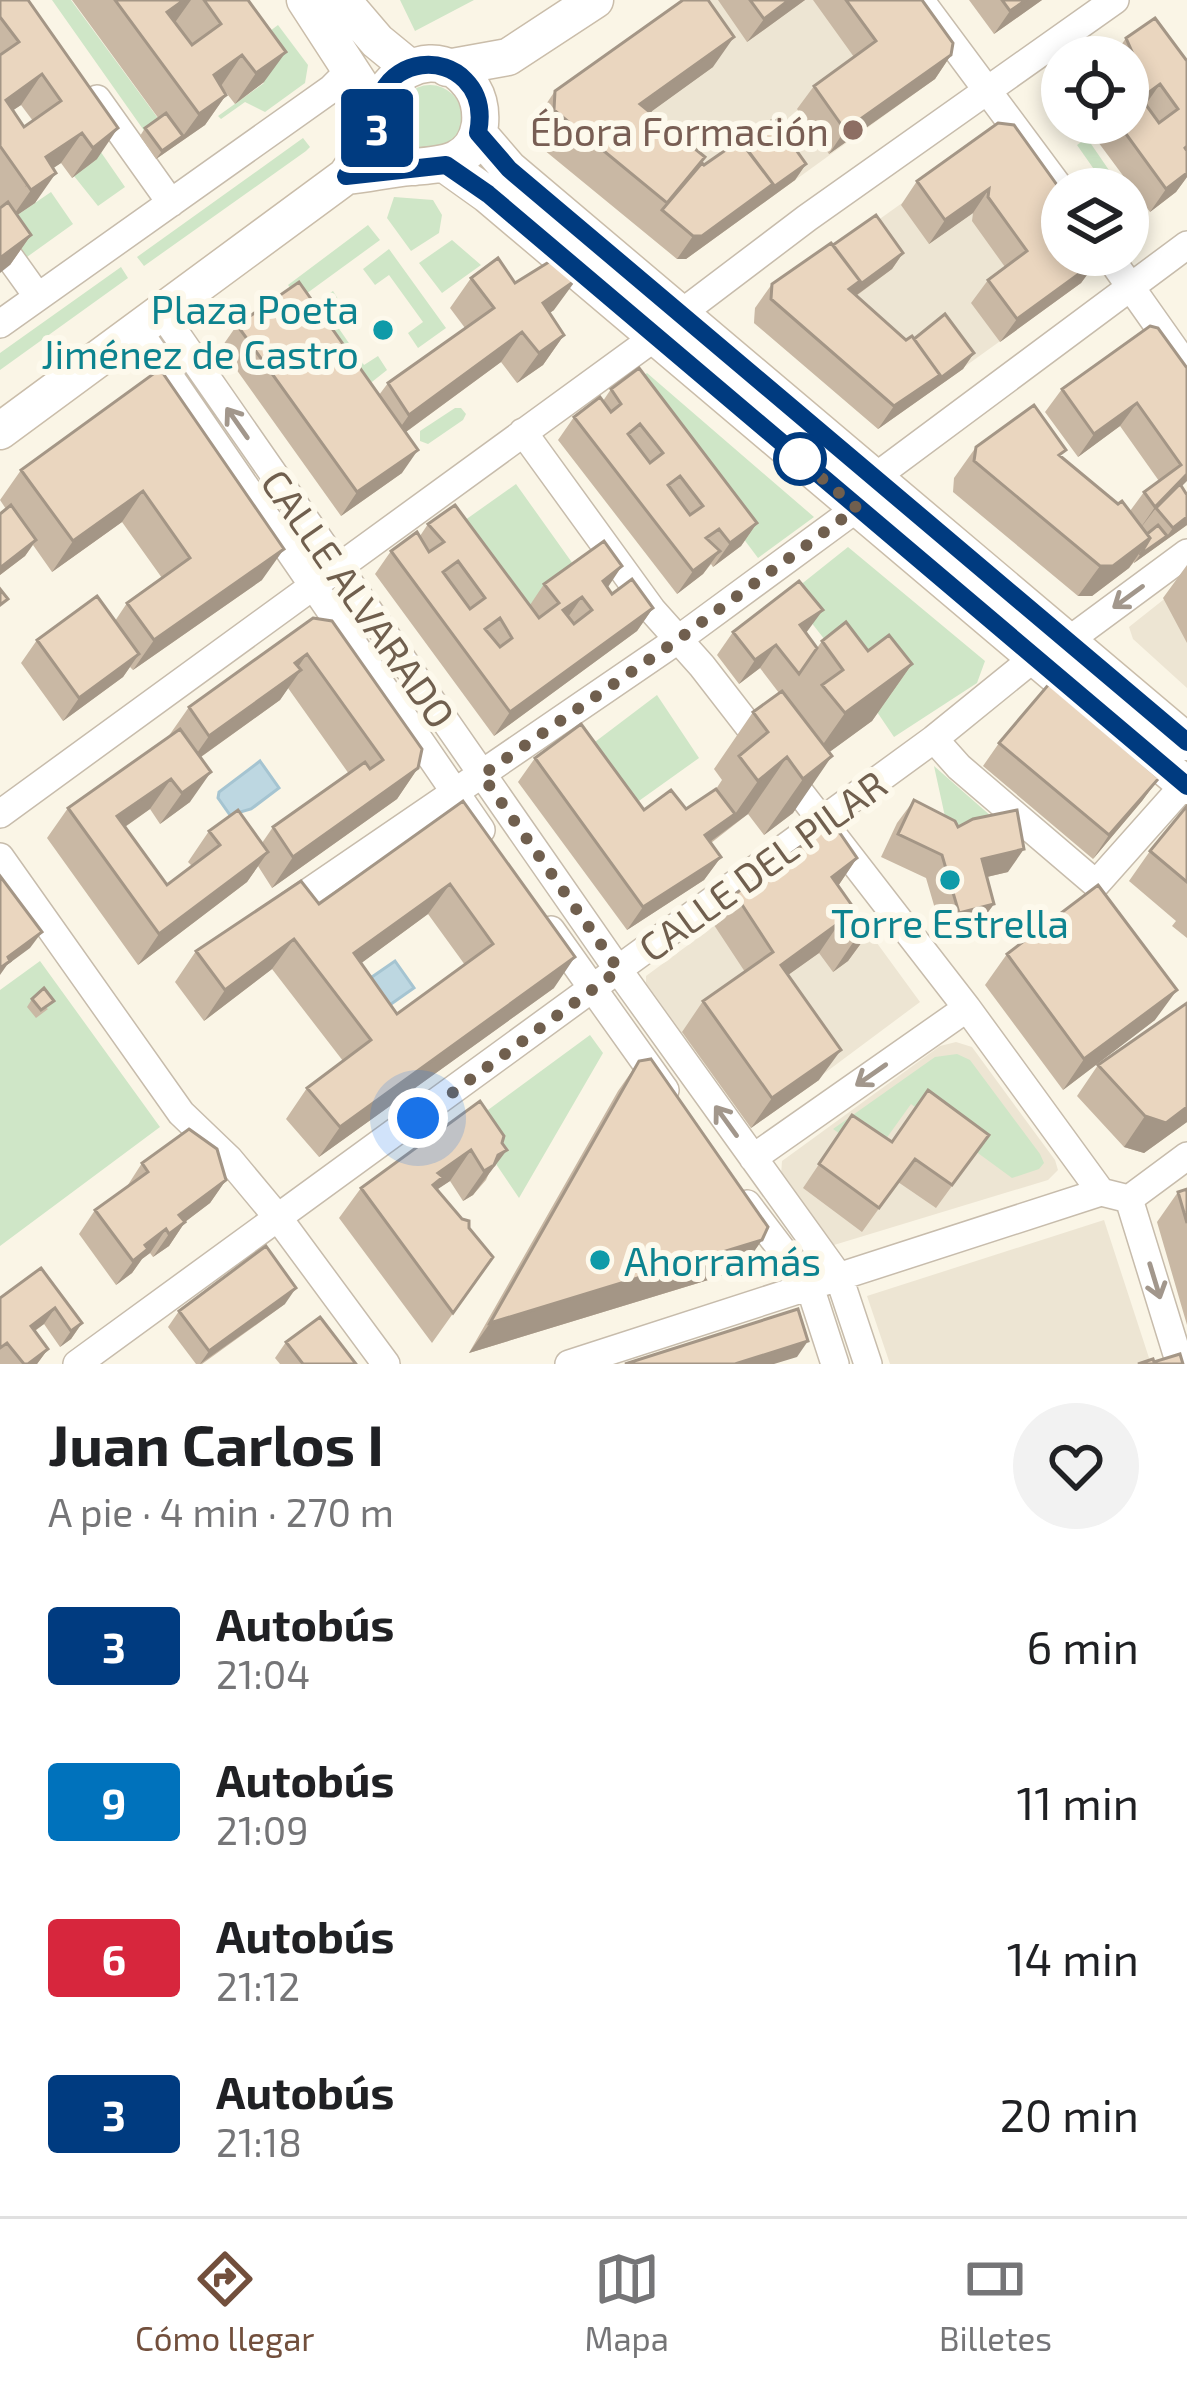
<!DOCTYPE html>
<html lang="es">
<meta charset="utf-8">
<style>
:root{--surface:#fff;--page:#f2f2f2;--text:#202124;--muted:#757577;--line:#e0e0e0;--accent:#724f3c}
body{margin:0;font-family:"Exo 2",sans-serif;background:var(--page);color:var(--text);height:100vh;display:flex;flex-direction:column;font-size:45px;white-space:nowrap}
*{box-sizing:border-box;margin:0}
p{font-size:39px;color:var(--muted)}
.icon{flex:none;width:66px;height:66px;fill:none;stroke:currentColor;stroke-width:2;stroke-linecap:round;stroke-linejoin:round}
.map{position:relative;height:1364px;overflow:hidden}
.details{display:flex;flex-direction:column;background:var(--surface);flex:1}
.details>*{flex:none}
.badge{padding:0 24px;border-radius:9px;font-size:42px;line-height:78px}
.tools{position:absolute;left:1041px;top:36px;display:grid;gap:24px}
.tools a{display:grid;place-items:center;width:108px;height:108px;border-radius:50%;background:var(--surface);box-shadow:0 6px 18px #0003;font-size:60px}
.you{position:absolute;width:60px;height:60px;margin:-30px;border:9px solid #fff;border-radius:50%;background:#1a73e8;box-shadow:0 0 0 18px #1a73e833}
.map>.badge{position:absolute;translate:-50% -50%;box-shadow:0 0 0 6px #fff}
.round{display:grid;place-items:center;flex:none;width:126px;height:126px;border-radius:63px;background:var(--page)}
.summary{display:flex;align-items:center;justify-content:space-between;height:204px;padding:0 48px}
h1{font-size:57px;font-weight:700;line-height:90px}
ul{padding:0;list-style:none}
li{display:flex;align-items:center;gap:36px;height:156px;padding:0 48px}
li div{flex:1}
li b{display:block;font-size:45px}
li em{font-style:normal}
li .badge{min-width:132px;font-weight:700;text-align:center}
.tab-bar{display:flex;justify-content:space-around;align-items:center;height:168px;border-top:3px solid var(--line);background:var(--surface);font-size:33px;color:var(--muted)}
.tab-bar a{display:grid;justify-items:center;gap:6px}
.tab-bar .on{color:var(--accent)}
.map>svg:first-child{display:block}
</style>
<div class="map">
<svg width="1187" height="1364" viewBox="0 0 1187 1364">
<rect width="100%" height="100%" fill="#faf5e6"/>
<!-- residential -->
<path fill="#ede5d3" d="M709,0H888L936,66L935,79L686,259H677L532,140L534,122Z
M982,146L1081,283L878,429L754,323L755,308Z
M1187,581V688L1133,639L1129,627Z
M812,854L920,1002L751,1128L646,983V976Z
M956,1042L972,1047L1055,1160L1058,1170L1048,1180L834,1245L781,1176L782,1161L940,1046Z
M1104,1220L1151,1364H890L867,1296Z"/>
<!-- green -->
<path fill="#cfe6c7" d="M52,0H71L160,121L145,132Z
M400,0H474L415,31Z
M0,6L125,187L98,206L74,176L0,21Z
M278,25L308,65L305,83L265,112L245,102L221,119L218,116L264,83L242,52Z
M398 117a32 32 0 1 1 64 0a32 32 0 1 1-64 0Z
M303,138L310,147L306,151L144,266L137,257Z
M1087,138L1115,179L1105,185L1077,145Z
M51,192L73,224L20,262L0,234V206L10,220Z
M394,197L433,200L442,215L439,233L411,251L387,218Z
M368,225L380,240L299,299L288,285Z
M452,240L481,265L442,293L419,263Z
M389,249L446,328L418,348L408,333L423,322L389,275L375,285L363,269Z
M121,267L128,278L0,370V353Z
M333,291L343,307L331,317L364,365L378,356L387,370L363,389L304,311Z
M647,373L814,517L758,558L629,386Z
M455,408H461L466,414L463,420L428,444L420,441V431Z
M516,484L578,571L529,607L444,535Z
M848,547L985,661L977,683L894,737L850,672L789,594Z
M657,695L699,758L629,808L587,748Z
M934,766L1000,824L949,835Z
M40,961L160,1127L0,1246V990Z
M590,1035L603,1053L519,1198L469,1124Z
M957,1054L970,1060L1040,1154L1044,1163L1039,1169L1012,1178L911,1104L873,1157L833,1129L935,1057Z"/>
<!-- water -->
<path fill="#bdd7e1" stroke="#a5c4d1" stroke-width="3" d="M260,761L279,788L251,809L230,815L218,798L219,792Z
M395,961L414,988L374,1016L356,988Z"/>
<g fill="none" stroke-linecap="round" stroke-linejoin="round">
<!-- street casing -->
<g stroke="#c7bcac" stroke-width="30">
<path id="street" d="M920,0L1062,191
M97,99L171,203
M0,244L38,297
M1108,255L1187,367
M161,312L619,971L839,1277L868,1364
M679,315L807,218L1115,0
M0,324L331,89L343,77L344,58
M137,329L481,830
M523,432L652,610L702,666L967,1008L1101,1192
M874,478L1187,245
M1068,641L1187,553
M934,739L959,767L1096,884L1185,784
M0,814L655,337
M0,857L181,1113L229,1159L279,1219L386,1364
M290,905L676,641L857,508
M551,930L665,1090
M753,1158L967,1008
M1129,1199L1180,1364
M747,1204L810,1287L835,1364
M77,1364L934,739L1035,657
M569,1364L1101,1192L1129,1199L1187,1156"/>
</g>
<!-- secondary casing -->
<g stroke="#cabdaa" stroke-width="39">
<path id="secondary" d="M305,0L377,111
M342,0L377,41L410,68
M447,68L508,57L595,0
M478,133L509,169L1187,742
M446,165L488,195L1187,786
M346,176C367,174 389,169 410,167C441,165 474,164 480,124C481,112 479,99 473,89C424,12 318,130 415,167
M0,431L346,176L378,129"/>
</g>
<!-- street -->
<use href="#street" stroke="#fff" stroke-width="27"/>
<!-- secondary -->
<use href="#secondary" stroke="#fff" stroke-width="36"/>
</g>
<!-- wall -->
<path fill="#c9b8a4" fill-rule="evenodd" d="M0,0H28L97,159L72,178L61,163L53,168L35,203L17,215L31,235L10,265L0,206ZM21,105L33,121L24,127L13,110Z
M72,0H248L264,82L235,104L221,86L226,95L205,125L156,159L140,136L145,128L159,119Z
M718,0H805L747,42Z
M813,0H922L951,55L935,79L829,154L797,109L814,86L854,57Z
M969,0H1042L994,34Z
M1126,38L1187,61V177L1176,192L1150,212L1084,123H1128V57H1101H1113Z
M713,67L650,112L700,164L704,165L741,142L806,164L795,180L686,259H677L532,140L534,122L555,91Z
M1014,125L1098,260L1081,283L1000,342L971,303L988,280L1005,267L972,221L973,213L929,244L901,205L917,181Z
M833,245L903,253L892,269L856,296L906,340L914,339L974,353L963,369L878,429L754,323L755,308L772,284Z
M471,278L515,283L554,310L549,313L564,335L543,365L517,383L501,362L406,432L402,473L341,516L221,348L237,325L379,395L388,383L465,328L450,308Z
M1187,368L1181,487L1187,495V525L1134,563V562L1129,568L1092,596H1078L953,492L954,478L976,447L1061,457L1118,504L1130,511L1144,492L1159,481L1120,426L1078,457L1045,412L1062,389Z
M160,369L262,580L133,670L130,667L123,677L63,721L21,663L37,640L115,621L127,603L162,578L122,522L52,572L33,545L25,556L0,575V514L6,509L0,500L21,470Z
M611,389L757,523L741,546L713,567L711,564L703,574L677,594L558,440L574,417L603,401Z
M428,524L530,605L544,584L608,588L612,594L653,608L637,631L494,736L375,574L391,551L420,536Z
M1187,565V643L1163,598Z
M313,618L418,768L397,799L272,888L258,866L247,882L138,965L47,838L68,808L168,737L189,707ZM288,688L349,774L273,827L262,843L209,831L188,862L192,866L167,885L125,827L150,809L160,824L190,802L201,757L280,700Z
M733,632L806,633L817,648L822,641L868,651L912,664L872,721L829,752L793,813L764,835L748,814L711,843L721,857L704,880L627,930L518,782L535,758L644,810L686,809L716,789L722,780L714,769L753,712L779,693L760,668L739,684L717,655Z
M999,743L1159,778L1142,801L1093,859L983,766Z
M914,800L958,827L1008,872L987,877L994,904L977,927L943,936L926,878L881,857L897,823Z
M463,801L554,988L319,1157L286,1119L307,1088L343,1061L272,969L204,1021L175,982L196,951L319,904ZM428,914L465,965L397,1014L361,963Z
M1187,806V938L1172,926L1176,921L1129,881L1150,851Z
M857,858L838,886L870,931L848,961L833,972L819,953L788,975L819,1080L751,1128L682,1032L703,1001L745,972L714,925L735,894Z
M1007,954L1155,1020L1063,1090L985,985Z
M32,999L48,1009L36,1018L27,1007Z
M1187,1003V1122L1144,1153L1124,1147L1077,1096L1098,1065Z
M639,1061L762,1240L741,1270L469,1353L618,1091Z
M480,1101L502,1143L486,1180L473,1195L463,1201L450,1181L437,1189L493,1257L432,1343L339,1218L361,1188Z
M852,1115L892,1142L989,1135L936,1208L898,1182L862,1232L803,1188Z
M142,1163L226,1180L210,1203L185,1222L169,1246L153,1257L150,1253L142,1259L132,1273L116,1285L79,1234L95,1210L126,1188Z
M1187,1189V1325L1157,1222L1178,1192Z
M41,1268L82,1323L71,1339L60,1347L44,1324L35,1331L48,1349L37,1364H0V1298Z
M285,1304L202,1364H196L168,1327L179,1311Z
M286,1342L356,1364H280L275,1358Z"/>
<!-- shaded-wall -->
<path fill="#a49686" d="M184,0H191L176,21L146,42L167,12Z
M789,0H805L747,42L764,19Z
M1026,0H1042L994,34L1010,11Z
M734,37L713,67L619,135L640,104Z
M286,52L264,82L235,104L256,73Z
M242,55L221,86L214,75Z
M951,55L935,79L829,154L845,130Z
M42,74L21,105L0,119L6,100Z
M1160,84L1144,107L1141,98Z
M226,95L205,125L156,159L162,151L183,136L199,114Z
M118,128L97,159L72,178L93,148Z
M82,133L61,163L25,187L46,157Z
M806,164L795,180L686,259H677L693,236Z
M56,173L35,203L10,220L31,190Z
M1187,173V177L1176,192L1150,212L1166,189Z
M989,189L973,213L929,244L945,220Z
M31,235L10,265L0,273V258Z
M903,253L892,269L832,313L849,289Z
M1098,260L1081,283L1000,342L1017,319Z
M576,280L554,310L521,334L543,303Z
M522,332L501,362L388,445L409,415Z
M564,335L543,365L517,383L539,353Z
M974,353L963,369L878,429L894,406Z
M1137,403L1120,426L1078,457L1094,434Z
M418,450L402,473L341,516L357,492Z
M1187,474V481L1158,510L1156,508L1139,530L1155,507Z
M143,491L122,522L52,572L73,541Z
M1187,517V525L1134,563L1140,555L1167,536L1173,528Z
M757,523L741,546L713,567L730,543Z
M1150,538L1129,568L1092,596H1078L1100,566Z
M36,540L25,556L0,575V568Z
M284,549L262,580L133,670L154,640Z
M720,551L703,574L677,594L693,571Z
M622,566L606,590L586,605L603,581Z
M582,597L566,620L563,610Z
M653,608L637,631L494,736L510,712Z
M823,610L806,633L800,625Z
M776,645L760,668L739,684L755,660Z
M139,654L123,677L63,721L79,698Z
M307,654L291,677L301,670L280,700L188,766L209,736Z
M912,664L872,721L805,770L845,713Z
M832,756L793,813L764,835L803,779Z
M787,757L748,814L688,858L705,835L735,814L758,781Z
M418,768L397,799L272,888L293,857Z
M211,772L190,802L160,824L182,793Z
M1159,778L1142,801L1093,859L1109,835Z
M171,779L150,809L96,847L117,816Z
M1024,849L1008,872L965,882L982,859Z
M268,852L247,882L138,965L159,934Z
M721,857L704,880L627,930L643,907Z
M857,858L836,889L832,877Z
M450,884L428,914L333,984L354,953Z
M994,904L977,927L943,936L959,913Z
M840,922L819,953L760,995L781,965Z
M870,931L848,961L833,972L854,941Z
M42,932L30,948L7,965L0,975V968L8,957Z
M294,939L272,969L204,1021L225,990Z
M575,957L554,988L319,1157L340,1127Z
M1177,990L1155,1020L1063,1090L1084,1059Z
M841,1050L819,1080L751,1128L772,1098Z
M1187,1107V1122L1144,1153L1124,1147L1145,1116Z
M471,1150L450,1181L432,1193L422,1207L438,1173Z
M507,1150L473,1195L463,1201L484,1171L498,1155Z
M226,1180L210,1203L169,1234L179,1215Z
M185,1222L169,1246L153,1257L169,1234Z
M166,1229L150,1253L142,1259L132,1273L116,1285L145,1245Z
M762,1240L741,1270L469,1353L490,1323Z
M296,1288L285,1304L200,1364L209,1351Z
M55,1308L44,1324L20,1341L31,1326Z
M82,1323L71,1339L60,1347L71,1331Z
M808,1341L797,1357L774,1364H735Z
M48,1349L37,1364H28Z"/>
<!-- building -->
<path fill="#ead6bf" stroke="#a49686" stroke-width="3" fill-rule="evenodd" d="M0,0H28L118,128L93,148L82,133L46,157L56,173L31,190L0,146V55L19,42L0,17ZM42,74L61,101L24,127L6,100Z
M115,0H184L167,12L192,45L221,24L204,0H248L286,52L256,73L242,55L214,75L226,95L199,114Z
M683,0H708L734,37L640,104L705,157L667,203L554,110L555,91Z
M750,0H789L764,19Z
M846,0H922L953,43L951,55L845,130L814,86L876,41Z
M1002,0H1026L1010,11Z
M1155,18L1187,61V146L1185,148L1187,151V173L1166,189L1118,123H1128V66L1136,61L1126,38ZM1160,84L1178,109L1159,123L1141,98Z
M166,113L183,136L162,151L145,128Z
M774,119L806,164L768,191L773,184L741,142Z
M998,123L1014,125L1062,192V255H1098V260L1017,319L988,280L1027,251L988,197L989,189L945,220L917,181Z
M740,140L773,184L702,236H693L662,210L702,163L704,165Z
M8,202L31,235L0,258V208Z
M876,215L903,253L854,289L860,281L833,245Z
M831,243L860,281L849,289L906,340L912,336L940,375L894,406L771,299L772,284Z
M557,257L576,280L543,303L564,335L539,353L522,332L409,415L388,383L494,308L471,278L498,258L515,283Z
M299,282L418,450L357,492L237,325Z
M945,314L974,353L934,383L940,375L914,339Z
M1150,326L1158,328L1187,368V474L1155,507L1144,492L1181,465L1137,403L1094,434L1062,389Z
M639,368L757,523L730,543L719,529L706,538L720,551L693,571L574,417L600,397L611,412L621,404L611,389ZM640,424L663,453L650,463L628,434ZM680,476L703,506L690,515L668,485Z
M160,369L284,549L154,640L127,603L190,558L143,491L73,541L21,470Z
M1034,405L1066,450L1059,455L1118,504L1122,501L1150,538L1113,566H1100L974,461L976,447Z
M1180,484L1187,495V517L1173,528L1156,508Z
M11,505L36,540L0,568V514Z
M455,505L539,618L559,603L544,584L604,541L622,566L603,581L612,594L632,579L653,608L510,712L391,551L417,532L429,552L444,542L428,524ZM458,561L485,598L470,609L443,572ZM582,597L592,610L574,624L563,610ZM500,618L512,638L500,647L485,629Z
M1158,525L1167,536L1140,555L1150,538L1147,534Z
M799,581L823,610L800,625L817,648L799,674L776,645L755,660L733,632Z
M0,589L8,599L0,605Z
M97,596L139,654L79,698L37,640Z
M313,618L332,621L422,749L418,768L293,857L273,827L365,762L370,769L383,760L307,654L295,663L301,670L209,736L189,707Z
M846,622L868,651L889,635L912,664L845,713L822,685L843,670L822,641Z
M1049,684L1159,778L1109,835L999,743Z
M782,691L832,756L803,779L787,757L758,781L739,756L768,732L753,712Z
M581,724L644,810L671,790L686,809L716,789L735,814L705,835L721,857L643,907L535,758Z
M180,729L211,772L182,793L171,779L117,816L167,885L220,845L209,831L238,810L268,852L159,934L68,808Z
M914,800L955,821L958,827L973,819L1017,810L1024,849L982,859L994,904L959,913L942,855L898,834Z
M463,801L575,957L340,1127L307,1088L371,1040L294,939L225,990L196,951L301,881L319,904ZM450,884L493,944L397,1014L354,953Z
M1187,806V882L1150,851Z
M833,823L857,858L832,877L870,931L854,941L840,922L781,965L841,1050L772,1098L703,1001L773,952L735,894Z
M0,876L42,932L8,957L10,961L0,968Z
M1098,885L1177,990L1084,1059L1007,954Z
M44,988L54,1001L41,1010L32,999Z
M1187,1003V1107L1166,1123L1145,1116L1098,1065Z
M651,1059L768,1227L762,1240L490,1323L639,1061Z
M928,1090L989,1135L952,1185L915,1159L879,1208L819,1164L852,1115L892,1142Z
M480,1101L504,1136L502,1143L507,1150L498,1155L494,1165L484,1171L471,1150L438,1173L443,1177L433,1185L462,1219L469,1221V1228L493,1257L453,1313L361,1188Z
M189,1129L217,1149L226,1180L179,1215L185,1222L169,1234L166,1229L145,1245L148,1249L133,1261L95,1210L148,1172L142,1163Z
M1187,1189V1223L1178,1192Z
M266,1246L296,1288L209,1351L179,1311Z
M41,1268L82,1323L71,1331L55,1308L31,1326L48,1349L28,1364H24L7,1343L0,1348V1298Z
M798,1309L808,1341L735,1364H625Z
M320,1317L356,1364H303L286,1342Z
M1180,1354L1183,1364H1138L1153,1359L1154,1362Z"/>
<!-- one-way arrows -->
<defs><path id="oneway-shaft" d="M-6 0H5M1.5-3L5.5 0L1.5 3" fill="none" stroke-width="1.6" stroke-linecap="round" stroke-linejoin="round" transform="scale(3)"/></defs>
<g stroke="#a2978c">
<use href="#oneway-shaft" transform="translate(237 423) rotate(-125)"/>
<use href="#oneway-shaft" transform="translate(1128 597) rotate(144)"/>
<use href="#oneway-shaft" transform="translate(871 1075) rotate(145)"/>
<use href="#oneway-shaft" transform="translate(726 1121) rotate(-126)"/>
<use href="#oneway-shaft" transform="translate(1155 1281) rotate(73)"/>
</g>
<g fill="none" stroke-linecap="round" stroke-linejoin="round">
<!-- line casing -->
<g stroke="#fff" stroke-width="27">
<path id="line" d="M1187,742L509,169L478,133C482,113 480,95 465,80C442,56 399,61 383,91C376,105 380,115 378,128C374,143 355,163 346,176L446,165L488,194L1187,786"/>
</g>
<!-- line -->
<use href="#line" stroke="#003b80" stroke-width="18"/>
<!-- walk -->
<path stroke="#705f4e" stroke-width="12" stroke-dasharray="0 21.6" d="M418,1118L619,970L482,775L676,641L857,508L786,448L800,459"/>
</g>
<!-- markers -->
<circle fill="#8d6e63" stroke="#fdf9ec" stroke-width="4.5" cx="853" cy="130" r="12"/>
<g fill="#0f9aa8" stroke="#fdf9ec" stroke-width="4.5">
<circle cx="383" cy="330" r="12"/>
<circle cx="950" cy="880" r="12"/>
<circle cx="600" cy="1260" r="12"/>
</g>
<circle fill="#fff" stroke="#003b80" stroke-width="6" cx="800" cy="459" r="24"/>
<g text-anchor="middle" dominant-baseline="central" stroke-width="12" stroke-linejoin="round" paint-order="stroke">
<!-- education labels -->
<g font-size="39" fill="#785e54" stroke="#fdf9ec" text-anchor="end">
<text x="829" y="130">Ébora Formación</text>
</g>
<!-- culture labels -->
<g font-size="39" fill="#0d838f" stroke="#fdf9ec" text-anchor="end">
<text x="359" y="308">Plaza Poeta<tspan x="359" dy="45">Jiménez de Castro</tspan></text>
<text x="950" y="922" text-anchor="middle">Torre Estrella</text>
<text x="624" y="1260" text-anchor="start">Ahorramás</text>
</g>
<!-- street labels -->
<g font-size="39" fill="#705f4e" stroke="#fdf9ec">
<text transform="translate(359 598) rotate(55)">CALLE ALVARADO</text>
<text transform="translate(762 865) rotate(-36)">CALLE DEL PILAR</text>
</g>
</g>
</svg>
<div class="tools">
<a><svg class="icon" aria-label="locate" viewBox="0 0 24 24"><circle cx="12" cy="12" r="6"/><path d="M12 2v4M12 18v4M2 12h4M18 12h4"/></svg></a>
<a><svg class="icon" aria-label="layers" viewBox="0 0 24 24"><path d="M12 4l9 5-9 5-9-5zM3 14l9 5 9-5"/></svg></a>
</div>
<div class="you" style="left:418px;top:1118px"></div>
<b class="badge" style="left:377px;top:128px;background:#003b80;color:#fff">3</b>
</div>
<section class="details">
<div class="summary"><div><h1>Juan Carlos I</h1><p>A pie · 4 min · 270 m</p></div><a class="round"><svg class="icon" aria-label="heart" viewBox="0 0 24 24"><path d="M12 20l-8-8c-3-5 5-10 8-4 3-6 11-1 8 4z"/></svg></a></div>
<ul>
<li><span class="badge" style="background:#003b80;color:#fff">3</span><div><b>Autobús</b><p>21:04</p></div><em>6 min</em></li>
<li><span class="badge" style="background:#0072bc;color:#fff">9</span><div><b>Autobús</b><p>21:09</p></div><em>11 min</em></li>
<li><span class="badge" style="background:#d7263d;color:#fff">6</span><div><b>Autobús</b><p>21:12</p></div><em>14 min</em></li>
<li><span class="badge" style="background:#003b80;color:#fff">3</span><div><b>Autobús</b><p>21:18</p></div><em>20 min</em></li>
</ul>
</section>
<nav class="tab-bar">
<a class="on"><svg class="icon" aria-label="directions" viewBox="0 0 24 24"><path d="M12 3l9 9-9 9-9-9zM9 14v-3h6M13 9l2 2-2 2"/></svg>Cómo llegar</a>
<a><svg class="icon" aria-label="map" viewBox="0 0 24 24"><path d="M3 6l6-2 6 2 6-2v14l-6 2-6-2-6 2zM9 4v14M15 6v14"/></svg>Mapa</a>
<a><svg class="icon" aria-label="tickets" viewBox="0 0 24 24"><path d="M3 7h18v10H3zM15 7v10"/></svg>Billetes</a>
</nav>
